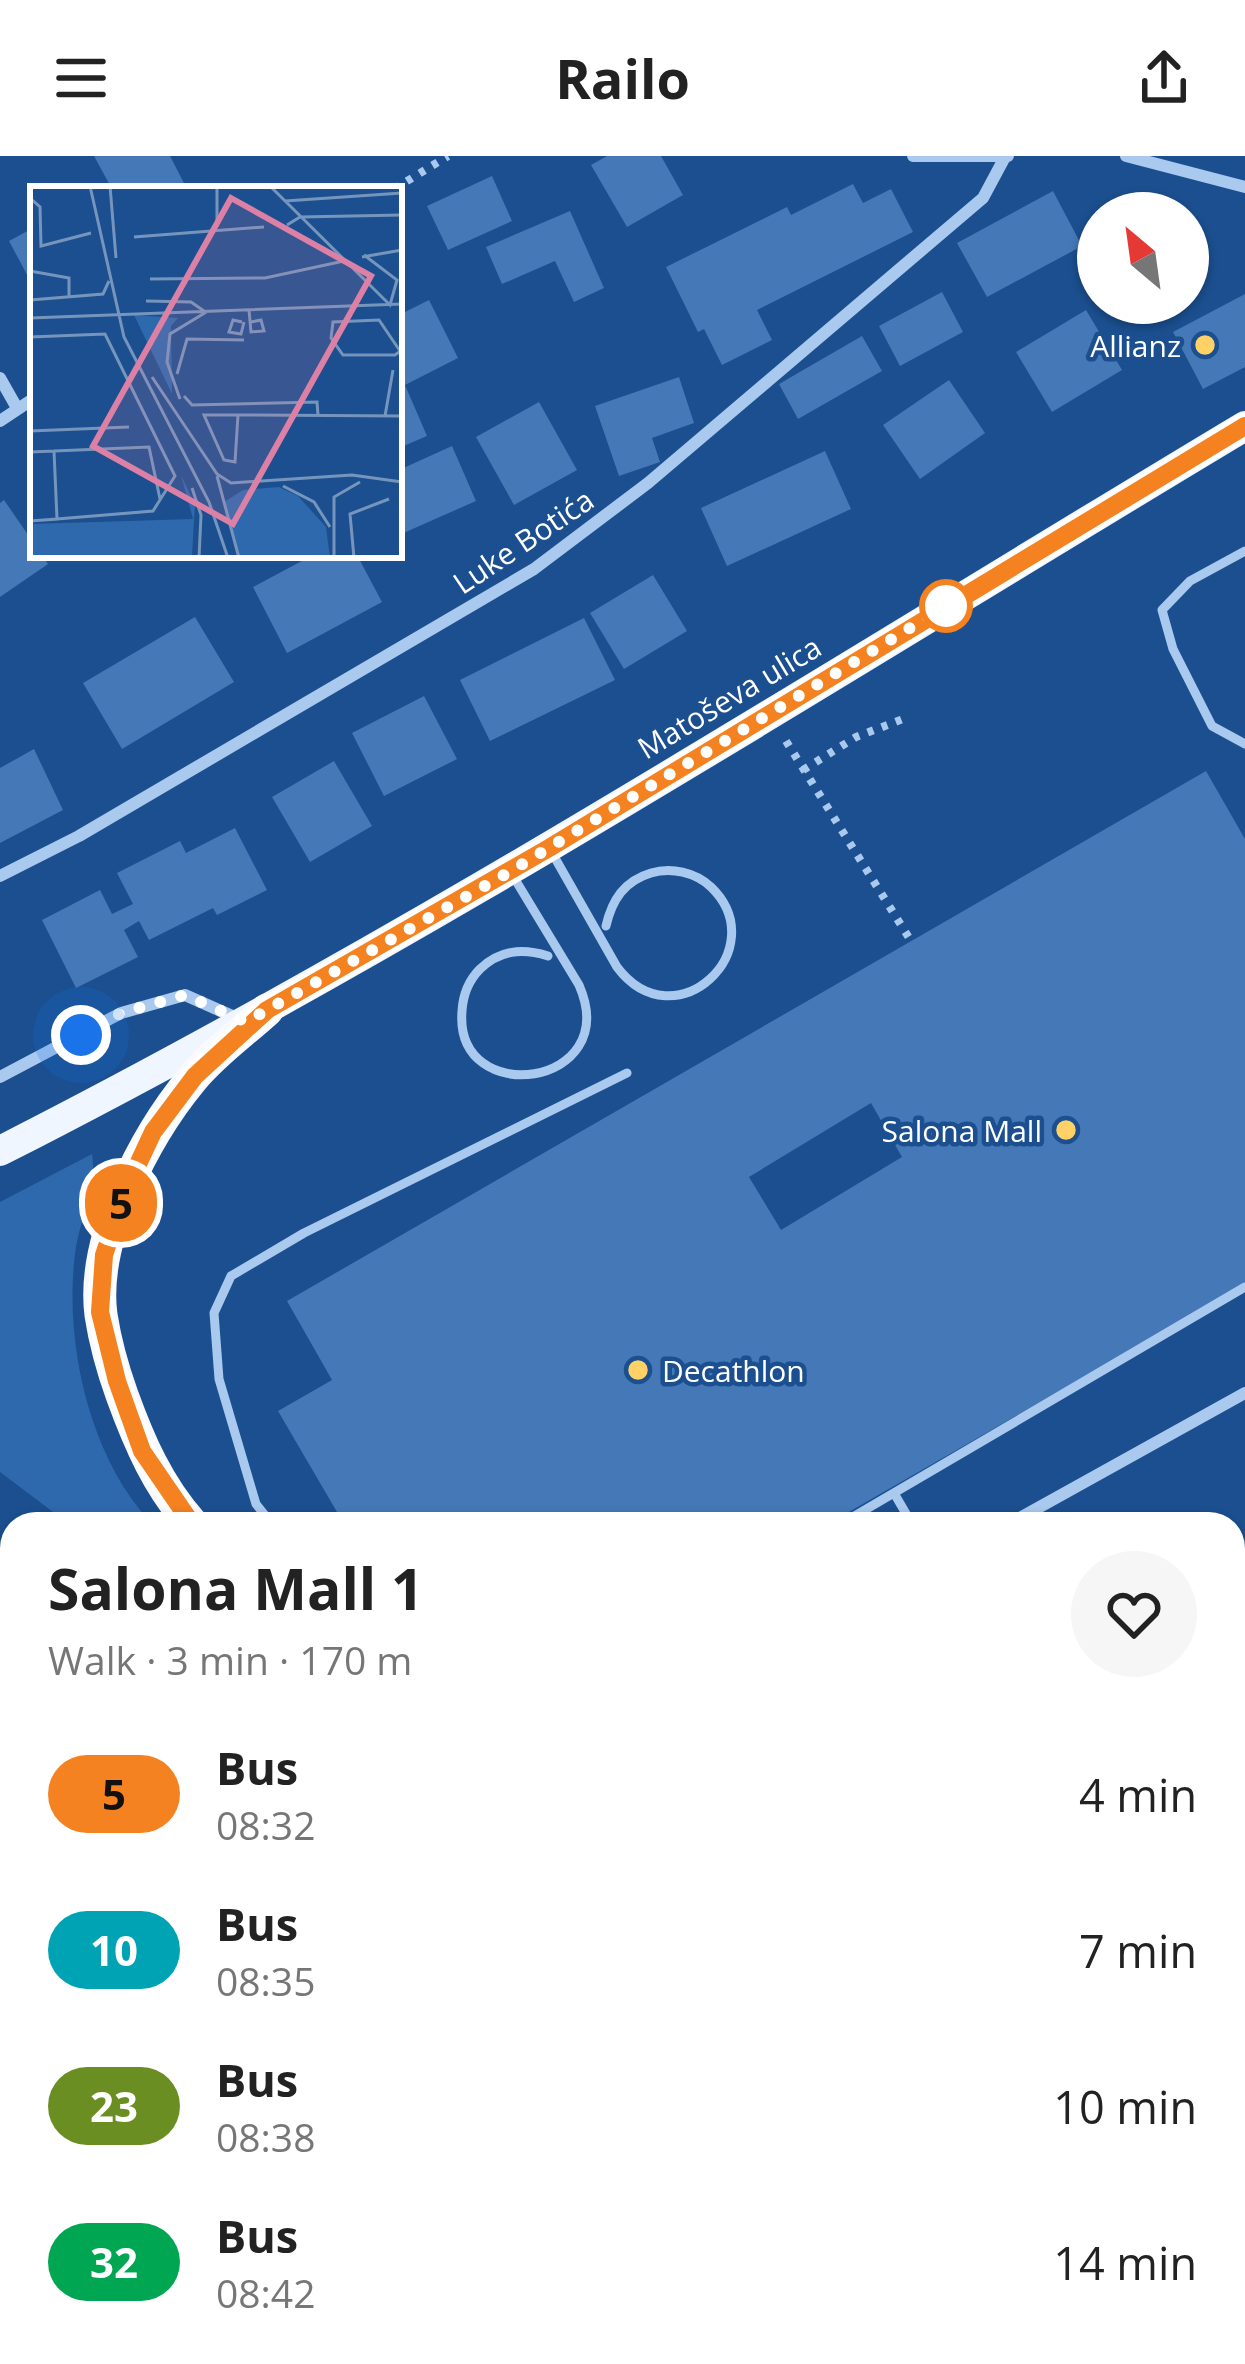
<!DOCTYPE html>
<meta charset="utf-8">
<style>
:root{--surface:#fff;--page:#f6f6f6;--text:#222;--muted:#767676}
body{margin:0;font-family:"Open Sans",sans-serif;background:var(--page);color:var(--text);height:100vh;display:flex;flex-direction:column;font-size:45px;white-space:nowrap}
*{box-sizing:border-box;margin:0}
p{font-size:39px;color:var(--muted)}
.icon{flex:none;width:66px;height:66px;fill:none;stroke:currentColor;stroke-width:2;stroke-linecap:round;stroke-linejoin:round}
.map{position:relative;flex:1;overflow:hidden}
.side{position:absolute;left:0px;top:1356px;width:1245px;height:852px;display:flex;flex-direction:column;background:var(--surface);border-radius:36px 36px 0 0;box-shadow:0 3px 9px #0004}
.side>*{flex:none}
.badge{padding:0 24px;border-radius:39px;font-size:42px;line-height:78px}
.needle{width:78px;rotate:331deg}
.tools{position:absolute;left:1077px;top:36px;display:grid;gap:24px}
.tools a{display:grid;place-items:center;width:132px;height:132px;border-radius:50%;background:var(--surface);box-shadow:0 3px 9px #0004;font-size:60px}
.you{position:absolute;width:60px;height:60px;margin:-30px;border:9px solid #fff;border-radius:50%;background:#1a73e8;box-shadow:0 0 0 18px #1a73e833}
.map>.badge{position:absolute;translate:-50% -50%;box-shadow:0 0 0 6px #fff}
.round{display:grid;place-items:center;flex:none;width:126px;height:126px;border-radius:63px;background:var(--page)}
.headline{display:flex;align-items:center;justify-content:space-between;height:204px;padding:0 48px}
h1{font-size:57px;font-weight:700;line-height:90px}
ul{padding:0;list-style:none}
li{display:flex;align-items:center;gap:36px;height:156px;padding:0 48px}
li div{flex:1}
li b{display:block;font-size:45px}
li em{font-style:normal}
li .badge{min-width:132px;font-weight:700;text-align:center}
header{display:flex;justify-content:space-between;align-items:center;height:156px;padding:0 48px;background:var(--surface);font-size:54px;font-weight:700}
.map>svg:first-child{display:block}
</style>
<header><svg class="icon" aria-label="menu" viewBox="0 0 24 24"><path d="M4 6h16M4 12h16M4 18h16"/></svg>Railo<svg class="icon" aria-label="share" viewBox="0 0 24 24"><path d="M12 15V3M7 8l5-5 5 5M5 13v7h14v-7"/></svg></header>
<div class="map">
<svg width="1245" height="2208" viewBox="0 0 1245 2208">
<rect width="100%" height="100%" fill="#1b4f8f"/>
<!-- green -->
<path fill="#2e69ad" d="M92,998C98,1032 79,1064 75,1098C64,1187 89,1301 152,1368H69L0,1316V1046Z
M1245,1882V2208H1230L1217,2196H1233V1894Z"/>
<!-- building -->
<path fill="#4478b7" fill-rule="evenodd" d="M94,0H170L187,33H112Z
M607,0H661L683,39L627,71L591,9Z
M492,20L512,65L448,94L427,50Z
M853,28L863,47L891,33L913,76L757,154L772,184L722,209L704,173L698,176L666,111L787,51L791,59Z
M1053,35L1082,90L987,141L957,87Z
M570,55L604,132L574,146L555,105L502,128L486,91Z
M33,72V130L9,85Z
M942,136L963,176L900,210L879,170Z
M1245,138V211L1203,233L1173,176Z
M429,144L458,202L405,229L427,280L399,292V159Z
M1086,154L1122,214L1052,256L1016,196Z
M862,180L882,215L798,263L779,228Z
M679,221L694,267L652,282L660,306L619,320L595,250Z
M949,224L985,277L920,323L883,269Z
M539,246L577,314L514,349L476,281Z
M452,290L476,345L399,379V314Z
M825,295L851,353L727,410L701,352Z
M4,344L33,386V399H42L48,408L0,441V347Z
M313,399H357L382,446L287,497L253,431Z
M653,419L687,475L624,513L590,457Z
M195,461L234,526L122,593L83,527Z
M584,462L615,524L490,585L460,524Z
M424,540L457,603L384,640L352,577Z
M34,593L63,654L0,687V612Z
M334,605L372,670L310,706L272,641Z
M1206,615L1245,683V1128L828,1368H344L278,1255L332,1224L287,1145ZM871,947L902,1001L781,1074L749,1021Z
M235,672L267,734L217,759L213,752L149,784L139,765L124,774L138,801L76,832L42,764L100,734L112,758L133,748L117,717L180,685L186,697Z
M12,1861V2025L0,2032V1868Z
M12,2098V2156L0,2164V2105Z
M133,2196H463L471,2208H113Z"/>
<g fill="none" stroke-linecap="round" stroke-linejoin="round">
<!-- path -->
<path stroke="#a9c9ee" stroke-width="8" stroke-dasharray="6 9" stroke-linecap="butt" d="M394,33L448,0
M786,585L911,785
M803,614L856,581L903,563"/>
<!-- service -->
<path stroke="#a9c9ee" stroke-width="9" d="M1245,395L1190,425L1162,454L1173,493L1212,570L1245,588
M551,695L617,811C675,888 775,793 711,731C695,716 671,711 651,717C624,725 612,744 606,770
M513,720L579,829C624,932 454,954 462,855C463,839 468,825 480,813C500,794 522,792 548,800
M894,1337L912,1368
M272,1368L256,1348L219,1223L214,1157L231,1120L304,1077L627,917
M841,1368L1245,1131
M0,1649L12,1658
M0,2045L12,2038
M580,2196L588,2208
M44,2208L63,2196
M662,2208L663,2196"/>
<!-- minor -->
<path stroke="#a9c9ee" stroke-width="12" d="M913,0H1008
M1126,0L1245,31
M0,222L17,252
M0,265L33,243
M0,720L79,680L534,413L648,327L983,42L1005,1
M0,921L121,857L185,839L239,863
M1009,1368L1245,1237"/>
<!-- primary -->
<path stroke="#f0f6ff" stroke-width="30" d="M0,995C429,777 833,517 1245,270"/>
<!-- trunk -->
<path stroke="#f8faff" stroke-width="33" d="M192,1368C158,1330 139,1286 122,1239C113,1214 105,1185 101,1159C91,1082 145,980 192,923C213,897 243,876 267,854
M0,1421L12,1429
M0,1504L12,1513
M1233,1870L1245,1860
M1233,2178L1245,2189
M930,2196L942,2208
M1064,2196L1079,2208
M1162,2196L1176,2208"/>
</g>
<g fill="none" stroke-linecap="round" stroke-linejoin="round">
<!-- line casing -->
<g stroke="#fff" stroke-width="27">
<path id="line" d="M192,1368L142,1295L117,1225L100,1156L104,1099L125,1036L153,976L195,920L267,854L549,692L1245,270"/>
</g>
<!-- line -->
<use href="#line" stroke="#f58220" stroke-width="18"/>
<!-- walk -->
<path stroke="#fff" stroke-width="12" stroke-dasharray="0 21.6" d="M81,879L121,857L185,839L246,866L511,715L946,450"/>
</g>
<!-- markers -->
<g fill="#ffd166" stroke="#1b4f8f" stroke-width="4.5">
<circle cx="1205" cy="189" r="12"/>
<circle cx="1066" cy="974" r="12"/>
<circle cx="638" cy="1214" r="12"/>
</g>
<circle fill="#fff" stroke="#f58220" stroke-width="6" cx="946" cy="450" r="24"/>
<g text-anchor="middle" dominant-baseline="central" stroke-width="9" stroke-linejoin="round" paint-order="stroke">
<!-- poi labels -->
<g font-size="30" fill="#fff" stroke="#1b4f8f" text-anchor="end">
<text x="1181" y="189">Allianz</text>
<text x="1042" y="974">Salona Mall</text>
<text x="662" y="1214" text-anchor="start">Decathlon</text>
</g>
<!-- street labels -->
<g font-size="30" fill="#fff" stroke="#1b4f8f">
<text transform="translate(523 385) rotate(-34)">Luke Botića</text>
<text transform="translate(729 541) rotate(-31)">Matoševa ulica</text>
</g>
</g>
<!-- overview -->
<g transform="translate(30 30)">
<rect width="372" height="372" fill="#1b4f8f"/>
<path d="M104,129L148,132L141,140L142,208ZM151,289L165,319L162,369L0,372V338L163,333ZM249,301L268,310L296,341L300,372H210L194,316L213,304Z" fill="#2e69ad"/>
<path fill="none" stroke="#7695bc" stroke-width="3" d="M60,0L94,151L179,316L198,372M80,0L86,72M187,0V41M240,0L360,119L367,94L334,69M0,12L10,21L11,60L61,47M255,15L372,7M257,39L270,31L372,29M104,51L234,41M332,71L372,64M0,85L39,92V112M120,93L235,92L314,75M0,114L73,108L79,95M116,115L161,116L174,125M219,124L221,146L234,145L231,134L221,136M0,132L372,118M212,136L203,134L199,146L211,148L214,136M0,151L75,148L145,290L123,325L27,333M370,165L349,134L303,136L301,152L313,169H365L372,164M147,188L157,153L214,154M122,191L187,288L201,297L322,289L372,296M154,210L162,219L287,216L288,229M150,213L137,176L140,148L178,125M174,229H208L205,276L194,274ZM208,229L372,230M355,230L363,184M0,245L99,241M24,265L119,261L130,313M0,266L24,265L27,333L0,335M187,290L209,372M253,300L284,316L300,341M162,302L171,329L169,372M304,372V311L330,296M324,372L320,328L359,313"/>
<path fill="#dd80a5" fill-opacity="0.15" stroke="#dd80a5" stroke-width="6" d="M201,12L341,90L203,338L63,260Z"/>
<rect width="372" height="372" fill="none" stroke="#fff" stroke-width="6"/>
</g>
</svg>
<div class="tools">
<a><svg class="needle" viewBox="-14 -14 28 28"><path d="M0-13l5 13h-10z" fill="#e53935"/><path d="M0 13l5-13h-10z" fill="#767676"/></svg></a>
</div>
<div class="you" style="left:81px;top:879px"></div>
<b class="badge" style="left:121px;top:1047px;background:#f58220;color:#111">5</b>
<section class="side">
<div class="headline"><div><h1>Salona Mall 1</h1><p>Walk · 3 min · 170 m</p></div><a class="round"><svg class="icon" aria-label="heart" viewBox="0 0 24 24"><path d="M12 20l-8-8c-3-5 5-10 8-4 3-6 11-1 8 4z"/></svg></a></div>
<ul>
<li><span class="badge" style="background:#f58220;color:#111">5</span><div><b>Bus</b><p>08:32</p></div><em>4 min</em></li>
<li><span class="badge" style="background:#00a3b4;color:#fff">10</span><div><b>Bus</b><p>08:35</p></div><em>7 min</em></li>
<li><span class="badge" style="background:#6b8e23;color:#fff">23</span><div><b>Bus</b><p>08:38</p></div><em>10 min</em></li>
<li><span class="badge" style="background:#00a651;color:#fff">32</span><div><b>Bus</b><p>08:42</p></div><em>14 min</em></li>
</ul>
</section>
</div>
